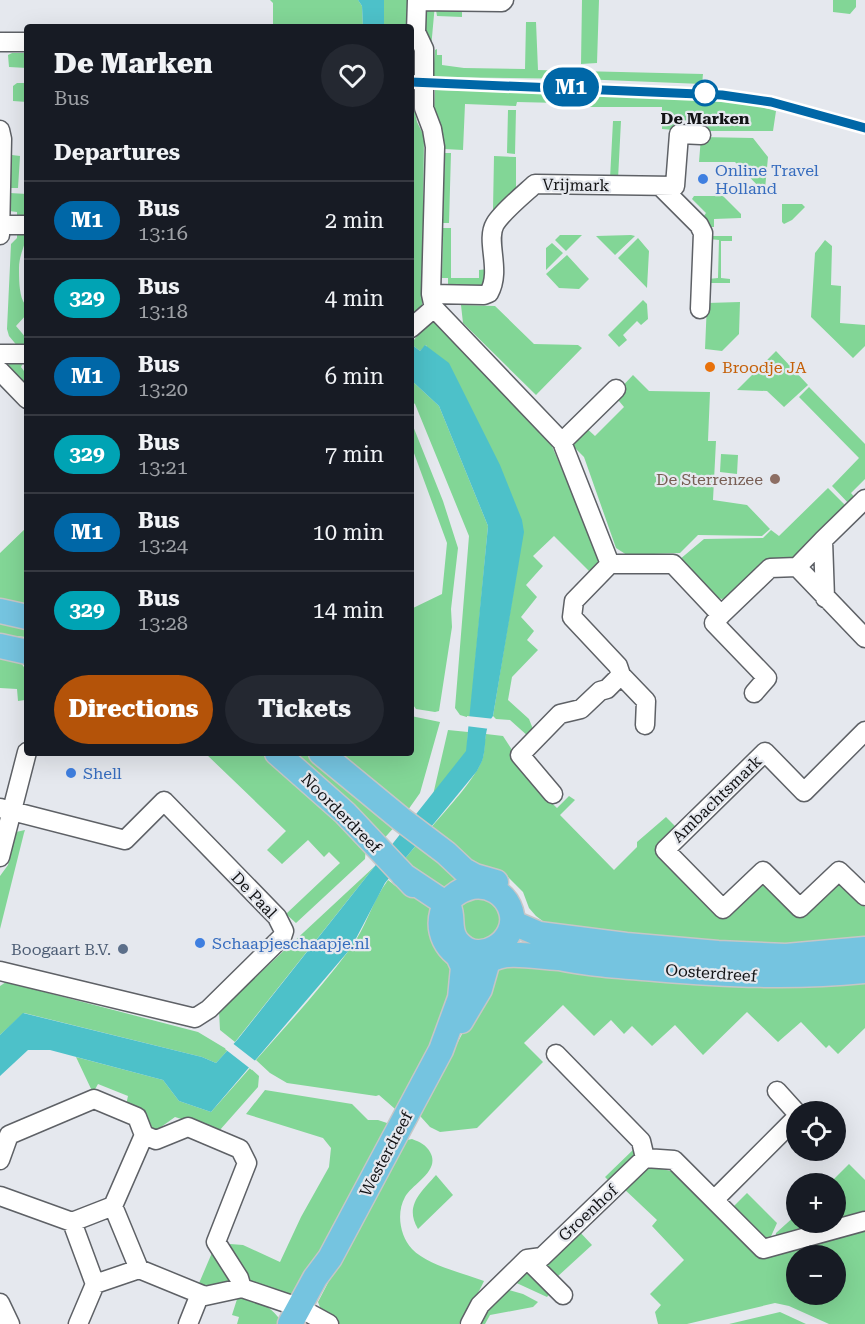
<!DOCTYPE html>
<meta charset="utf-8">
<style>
:root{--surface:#171b24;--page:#242831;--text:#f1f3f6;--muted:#9ea1a6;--line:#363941;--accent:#b45309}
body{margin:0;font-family:"Roboto Serif",serif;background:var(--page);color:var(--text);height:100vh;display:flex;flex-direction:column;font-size:22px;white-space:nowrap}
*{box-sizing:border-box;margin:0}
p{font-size:20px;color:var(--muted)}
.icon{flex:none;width:33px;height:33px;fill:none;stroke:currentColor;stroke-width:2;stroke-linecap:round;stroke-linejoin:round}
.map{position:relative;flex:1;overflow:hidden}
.sheet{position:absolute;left:24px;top:24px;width:390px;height:732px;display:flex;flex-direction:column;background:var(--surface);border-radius:6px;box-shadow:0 6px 24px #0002}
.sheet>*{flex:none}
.badge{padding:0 12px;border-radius:20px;font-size:21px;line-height:39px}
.buttons{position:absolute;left:786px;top:1101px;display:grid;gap:12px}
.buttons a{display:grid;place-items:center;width:60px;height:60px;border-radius:50%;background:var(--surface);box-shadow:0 6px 24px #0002;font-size:30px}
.map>.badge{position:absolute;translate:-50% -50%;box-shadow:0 0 0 3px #fff}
h2{padding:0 30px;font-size:22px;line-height:54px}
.round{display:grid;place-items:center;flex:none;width:63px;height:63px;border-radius:32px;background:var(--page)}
.overview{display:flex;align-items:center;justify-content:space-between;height:102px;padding:0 30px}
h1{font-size:28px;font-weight:800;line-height:45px}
.action{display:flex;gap:12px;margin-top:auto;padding:12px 30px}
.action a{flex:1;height:69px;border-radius:36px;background:var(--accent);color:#fff;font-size:24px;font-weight:800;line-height:69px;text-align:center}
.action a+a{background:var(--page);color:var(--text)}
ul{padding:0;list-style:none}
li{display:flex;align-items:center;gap:18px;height:78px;padding:0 30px;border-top:2px solid var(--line)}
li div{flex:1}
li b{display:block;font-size:22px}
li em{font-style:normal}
li .badge{min-width:66px;font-weight:700;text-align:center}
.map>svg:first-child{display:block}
</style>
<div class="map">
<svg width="865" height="1324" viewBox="0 0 865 1324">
<rect width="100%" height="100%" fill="#e5e8ee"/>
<!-- green -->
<path fill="#82d696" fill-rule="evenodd" d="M270,0H358L362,6L363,27H273V3Z
M384,0H409L408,27H384Z
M582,0H599L597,63L581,64Z
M833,0H856V7L850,14L833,12Z
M435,4L431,48L421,34L423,9Z
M462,7V17L437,16L436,10Z
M526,22H536L538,70L703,74L702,84L580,79L433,77L435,50L437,49V55H442V65L464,68L525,69Z
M12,53H27V68L9,67L8,55Z
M17,83H27V102L13,101V86Z
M435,90L659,95L753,105L776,111L773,131H702V121L675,120L674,130L662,129V107H561L560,103L517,102L516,106L465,104L463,150L444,149L443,134L434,112Z
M411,95L417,122L424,136L422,307L411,319Z
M508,110H516L515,154L507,153Z
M613,121H621L618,179H610Z
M701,137L753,138L768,157L765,189H761L735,162H699Z
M445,153H451L449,223H442Z
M12,155L20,156L18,188H10Z
M494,156L516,157V198L503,210H493Z
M10,193L27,194V220H17V212L9,211Z
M694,196H723L741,214V218L714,219V227H707L701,220L706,213L692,199Z
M782,204H802L805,207L792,220L784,224L782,222Z
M443,228H451V278H479V270L488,269L484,287L448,289V278H442Z
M17,232H27C27,242 19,254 19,268C19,278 19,292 23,301C26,306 27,307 27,314L16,326L27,339V347L19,348L9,336L7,329L11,244L17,238Z
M560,235H582L566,251L555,240Z
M631,235L635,236L615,255L596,236Z
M709,236H732V241H721V278L730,279V283H708V279L718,278L719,240L709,239Z
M638,238L649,251L647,288L618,258Z
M825,240L832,246L831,285L841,286L840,323L865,325V346L853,358L811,317L815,253Z
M552,243L563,253L546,270V248Z
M567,255L589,279L579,289L559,288L546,274Z
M643,300L647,304L648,319L641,325L637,321L623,335L627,340L619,347L608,335Z
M740,302L739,334L722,351L705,349L707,303Z
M461,305L495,306L534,344L578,345L582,348L536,395L463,323Z
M431,322H435L551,444L590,534L602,568L594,576L554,536L533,556L543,566L526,585L537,597L521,617L534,631L527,640L538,650L512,677L508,700L529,719L533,729L529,737L510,720L496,719L493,716L519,557L426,345L420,351L411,344L426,324Z
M776,351L808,385L784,407L767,391L737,390Z
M9,357L25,359L21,367L27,375V388L9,369Z
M633,375L649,391L710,392L708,441H716L713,500L747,505L770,529L762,536L698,535L680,553L627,555L616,548L584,457L572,445L571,438L583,425L595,436L624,407L614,395Z
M411,380L439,406L488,526L470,718L460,715L455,708L469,536L415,404L411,401Z
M809,387L865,444V479L851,493L857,500L851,506L832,486L859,458L799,397Z
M411,421L443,501L458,548L451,609L452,627L439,711L435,712L416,709L411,702V609L442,594L447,543L411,445Z
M721,454L738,455L737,474L720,472Z
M828,488L848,508L797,559L729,597L722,599L714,597L679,560L704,539L763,538L771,530L779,536Z
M27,527V607L0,605V553Z
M0,619L27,624V637L0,635Z
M0,655C31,660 27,673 25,700L18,701L17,689L0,688Z
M411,716L440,722L420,793L408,810L337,753H411Z
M448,730L468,732L467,751L433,795Z
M486,734L503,736L539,791L557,808L569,796L575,800L560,815L614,870L637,847V842L666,817L678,829L657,850L722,916L755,888L763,884L771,889L799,915L837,881L865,907V938L800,945L750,946L548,925L536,916L529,908L523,892L508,877L498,872L484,869L429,830C443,813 478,777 483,757C485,750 484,742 486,734Z
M205,753H260L275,764L366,846L365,859L296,923L286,914L340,863L329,852L324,857L308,840L282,864L267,850L286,831Z
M286,753H308L397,824L380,843Z
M25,830L24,833L0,929V876L8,865L16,832Z
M418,843L453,875L459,886L448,897L403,861Z
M375,866L235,1042L220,1030L219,1011Z
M388,880L397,887H406L431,909L460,985L402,1115L379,1095L376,1096L287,1083L270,1073L256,1060C288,1024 321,988 350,949C366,928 372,901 388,880Z
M487,897L502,911L500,931L481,943L465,936L460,909L462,901L466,899Z
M503,964L865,979V1028L838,1054L829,1045L826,1048L801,1022L778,1042L747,1012L703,1055L675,1025L652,1046L632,1026L624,1034L611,1020L594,1036L563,1005L524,1043L543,1062L477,1128L440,1132L430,1127L421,1117L418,1109L448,1061L483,994L489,976Z
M6,982L198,1032L228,1050L216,1063L202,1057L24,1013L0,1035V986Z
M76,1057L163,1080L179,1101L211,1112L250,1068L259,1076L258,1087L219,1131L175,1117L154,1132L145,1112L126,1105L128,1096L98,1084L93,1093Z
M265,1090L352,1104L368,1120H378L396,1126L303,1294L286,1296L247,1282L231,1257L230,1244L243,1245L280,1262L301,1217L329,1167L331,1148L323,1138L246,1114Z
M412,1139C420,1142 426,1145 430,1152C441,1171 412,1184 405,1197C396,1213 400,1236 412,1249C427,1265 463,1273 484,1281C477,1297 467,1309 459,1324H338L322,1313L318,1302L402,1141Z
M635,1148L640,1156L612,1184L605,1177Z
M849,1164L865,1180V1214L775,1241L776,1233L796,1215V1222H836V1184L830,1183Z
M641,1169H662L675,1172L709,1204L755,1254L761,1257L865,1228V1324H829L789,1306L775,1303L687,1324H658L655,1312L661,1305L650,1294L684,1260L652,1226L657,1220L622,1187ZM796,1256H836V1294H796Z
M436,1175L453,1195L418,1229C404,1206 421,1192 436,1175Z
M747,1193L777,1223L768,1243L730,1210Z
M578,1230L592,1245L557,1277L542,1262Z
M214,1248L231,1280L230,1283L197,1288Z
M527,1265L552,1291L547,1297L510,1280Z
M502,1288L523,1294L538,1302L533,1307L490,1315L485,1324H473Z
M238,1296C254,1296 276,1309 282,1324H237L239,1317L232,1315Z
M780,1312L806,1324H729Z"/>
<!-- water -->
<path fill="#4dc1c9" d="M358,0H384V27H363L362,6Z
M411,344L420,351L425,345L449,363L500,465L522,520L524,532L493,716C483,730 487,743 483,758C482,762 479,767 477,771L385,883L351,948L211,1112L179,1101L163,1080L50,1050H28L0,1076V1035L23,1013L202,1057L216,1063L238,1039L466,751L488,526L439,406L411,380Z"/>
<!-- pier -->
<path fill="#e5e8ee" d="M467,716L495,719L490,729L466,726Z
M231,1042L258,1063L252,1070L225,1049Z"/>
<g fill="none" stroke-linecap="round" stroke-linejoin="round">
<!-- minor casing -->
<g stroke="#5e6166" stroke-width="21">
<path id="minor" d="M418,1L502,2L504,0
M0,42H27
M0,130L2,139L0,235
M660,186L699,225L703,233L700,309
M0,225H27
M431,294L484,295L489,293C502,270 485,241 495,224C502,212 524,194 535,184L675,186L679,134L701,135
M434,308L562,442L610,564
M411,328L434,308L431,294L435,147L432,129L424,108V49L416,32L417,0
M0,354H27
M0,371L27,399
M562,442L616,389
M797,567L823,540
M825,598L823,540L865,499
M721,615L770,568L797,567L865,638
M645,725L646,701L621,675L618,666L572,617L574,601L610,564H673L721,615L714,623L767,678L754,693
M865,731L804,792L765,752L665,850L723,909L763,871L800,908L839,871L865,896
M553,794L520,755L560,714L581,709L600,691L607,689L621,675
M0,808L125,840L164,801L277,917L284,931L282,937L209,1009L195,1018L0,971
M0,857L27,752
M556,1054L641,1141L645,1158
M777,1091L796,1112
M0,1160L9,1135L94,1099L137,1117L144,1135L113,1206L72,1222
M0,1196L72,1222L95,1284
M714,1200L796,1118
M113,1206L139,1269L205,1296L242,1288L239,1278L216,1242L247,1163L240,1149L188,1127L156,1140L144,1135
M527,1259L563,1295
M242,1288L298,1307L329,1324
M0,1303L10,1324
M78,1324L95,1284L139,1269
M188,1324L200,1294
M470,1324L480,1305L527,1259L542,1257L645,1158L674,1160L763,1249L865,1221"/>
</g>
<!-- major casing -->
<g stroke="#c6c6c7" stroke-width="27">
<path id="major" d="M0,611L27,617
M0,646L27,652
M277,753L345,813L413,885
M321,753L401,819L446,853L464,870L475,876L496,882
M403,875L442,901L449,907C454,918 448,930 457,941C478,968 520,941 511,911C506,894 489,884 472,887C459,890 446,899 442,913C435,938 455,963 481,962C491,961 498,955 508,955C524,954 541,957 558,958
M513,920L516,924L539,934L626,945L718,953L786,956L865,949
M542,954C579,964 617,966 655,969C726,975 794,978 865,971
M461,1021L480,989L488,961
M290,1324L315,1278L330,1258L441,1050L460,998L463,967L458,956"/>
</g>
<!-- minor -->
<use href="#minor" stroke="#fff" stroke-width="18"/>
<!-- major -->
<use href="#major" stroke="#75c4e0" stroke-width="24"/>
</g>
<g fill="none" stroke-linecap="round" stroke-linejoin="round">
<!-- line casing -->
<g stroke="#fff" stroke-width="14">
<path id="line" d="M411,82L722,95L771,102L865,128"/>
</g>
<!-- line -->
<use href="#line" stroke="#0067a7" stroke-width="9"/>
</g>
<!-- markers -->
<circle fill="#fff" stroke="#0067a7" stroke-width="3" cx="705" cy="93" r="12"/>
<g fill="#3f7fe0" stroke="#e5e8ee" stroke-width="2">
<circle cx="703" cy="179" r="6"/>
<circle cx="71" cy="773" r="6"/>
<circle cx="200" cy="943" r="6"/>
</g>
<circle fill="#e8710a" stroke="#e5e8ee" stroke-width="2" cx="710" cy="367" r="6"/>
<circle fill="#8d6e63" stroke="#e5e8ee" stroke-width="2" cx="775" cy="479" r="6"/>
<circle fill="#5c6f8a" stroke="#e5e8ee" stroke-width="2" cx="123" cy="949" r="6"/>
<g text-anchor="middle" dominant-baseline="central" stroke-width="4.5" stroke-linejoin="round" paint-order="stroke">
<!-- stop labels -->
<g font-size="16" font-weight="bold" fill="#121315" stroke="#e5e8ee">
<text x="705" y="118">De Marken</text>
</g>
<!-- shop labels -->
<g font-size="16" fill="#366cbe" stroke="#e5e8ee" text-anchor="start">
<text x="715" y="170">Online Travel<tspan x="715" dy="18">Holland</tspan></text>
<text x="83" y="773">Shell</text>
<text x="212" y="943">Schaapjeschaapje.nl</text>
</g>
<!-- street labels -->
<g font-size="16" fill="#121315" stroke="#e5e8ee">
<text transform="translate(576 185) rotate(1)">Vrijmark</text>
<text transform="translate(717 799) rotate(-44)">Ambachtsmark</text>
<text transform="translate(341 813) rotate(45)">Noorderdreef</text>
<text transform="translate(254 895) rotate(46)">De Paal</text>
<text transform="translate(711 973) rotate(4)">Oosterdreef</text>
<text transform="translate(386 1154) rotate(-62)">Westerdreef</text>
<text transform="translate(588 1213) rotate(-43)">Groenhof</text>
</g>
<!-- food labels -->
<g font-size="16" fill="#c56008" stroke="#e5e8ee" text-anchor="start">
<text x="722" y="367">Broodje JA</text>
</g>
<!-- education labels -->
<g font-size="16" fill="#785e54" stroke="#e5e8ee" text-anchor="end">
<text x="763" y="479">De Sterrenzee</text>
</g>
<!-- service labels -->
<g font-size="16" fill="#4e5e75" stroke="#e5e8ee" text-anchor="end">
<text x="111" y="949">Boogaart B.V.</text>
</g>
</g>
</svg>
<div class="buttons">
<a><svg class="icon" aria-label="locate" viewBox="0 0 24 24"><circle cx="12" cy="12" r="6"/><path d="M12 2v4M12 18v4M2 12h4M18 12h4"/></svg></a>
<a>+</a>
<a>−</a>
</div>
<b class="badge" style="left:571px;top:87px;background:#0067a7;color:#fff">M1</b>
<section class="sheet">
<div class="overview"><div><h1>De Marken</h1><p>Bus</p></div><a class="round"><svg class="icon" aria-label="heart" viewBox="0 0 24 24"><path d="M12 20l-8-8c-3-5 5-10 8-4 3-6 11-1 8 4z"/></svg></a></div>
<h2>Departures</h2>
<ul>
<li><span class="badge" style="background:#0067a7;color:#fff">M1</span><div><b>Bus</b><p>13:16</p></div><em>2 min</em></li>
<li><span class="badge" style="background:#00a3b4;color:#fff">329</span><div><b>Bus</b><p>13:18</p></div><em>4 min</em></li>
<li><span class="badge" style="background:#0067a7;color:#fff">M1</span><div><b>Bus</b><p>13:20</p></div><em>6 min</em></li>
<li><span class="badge" style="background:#00a3b4;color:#fff">329</span><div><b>Bus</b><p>13:21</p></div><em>7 min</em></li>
<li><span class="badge" style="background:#0067a7;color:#fff">M1</span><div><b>Bus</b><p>13:24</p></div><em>10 min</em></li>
<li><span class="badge" style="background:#00a3b4;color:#fff">329</span><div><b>Bus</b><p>13:28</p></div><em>14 min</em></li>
</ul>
<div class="action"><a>Directions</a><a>Tickets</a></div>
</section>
</div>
